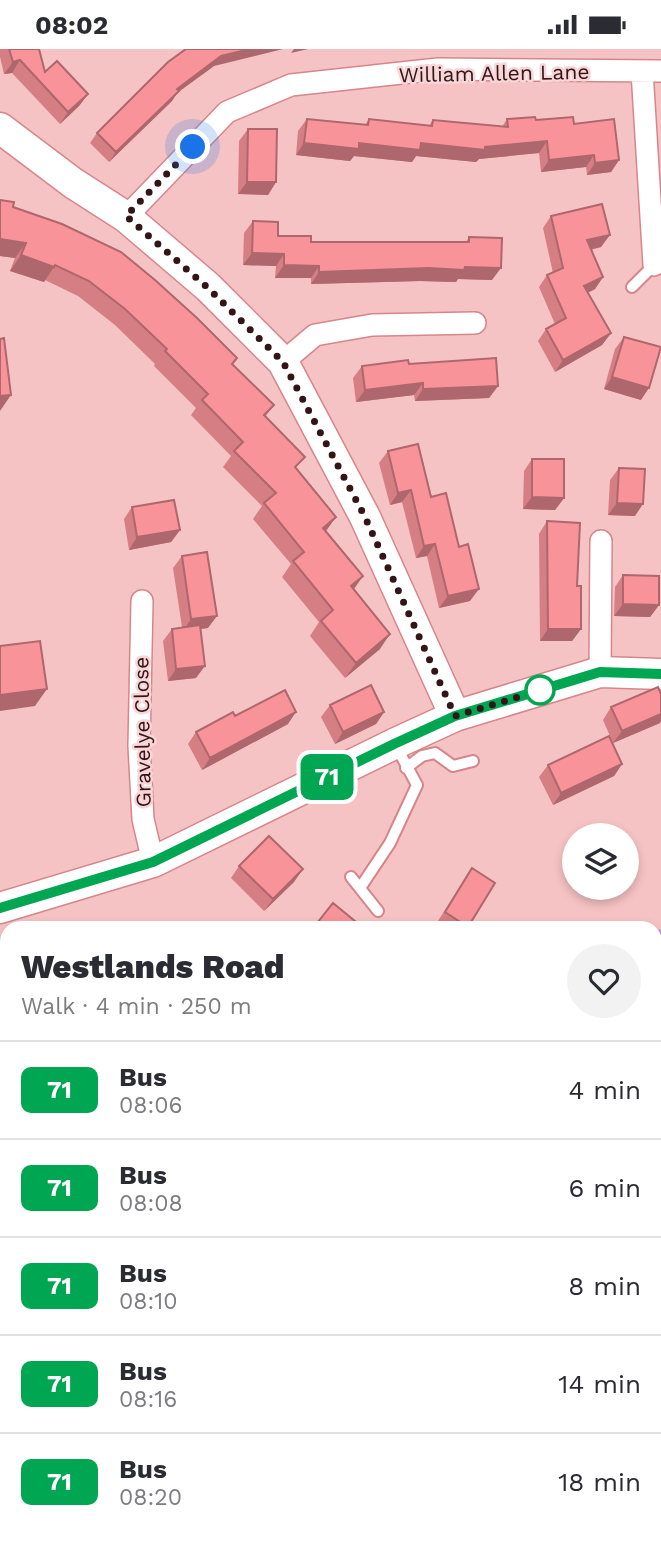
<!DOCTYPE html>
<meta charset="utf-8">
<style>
:root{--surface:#fff;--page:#f2f2f3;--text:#2b2b33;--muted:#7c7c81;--line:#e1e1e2}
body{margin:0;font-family:"Work Sans",sans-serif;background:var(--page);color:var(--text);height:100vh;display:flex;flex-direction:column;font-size:26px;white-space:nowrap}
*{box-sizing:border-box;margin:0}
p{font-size:23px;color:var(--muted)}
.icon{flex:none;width:38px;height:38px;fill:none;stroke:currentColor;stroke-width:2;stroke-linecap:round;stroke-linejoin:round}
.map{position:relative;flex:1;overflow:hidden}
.details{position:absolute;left:0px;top:872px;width:662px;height:625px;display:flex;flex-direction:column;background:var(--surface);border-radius:21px 21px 0 0;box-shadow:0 4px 10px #0003}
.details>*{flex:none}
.badge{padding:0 14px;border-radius:10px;font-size:24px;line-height:46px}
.controls{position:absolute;left:562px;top:774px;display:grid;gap:14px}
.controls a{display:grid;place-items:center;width:77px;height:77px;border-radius:50%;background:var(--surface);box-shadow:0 4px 10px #0003;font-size:35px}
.you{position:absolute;width:35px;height:35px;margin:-18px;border:5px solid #fff;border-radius:50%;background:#1a73e8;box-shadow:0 0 0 10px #1a73e833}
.map>.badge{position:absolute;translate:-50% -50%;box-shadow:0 0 0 4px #fff}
.round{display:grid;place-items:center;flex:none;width:74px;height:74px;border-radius:37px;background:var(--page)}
.head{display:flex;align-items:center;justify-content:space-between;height:119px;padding:0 21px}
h1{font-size:33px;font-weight:800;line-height:52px}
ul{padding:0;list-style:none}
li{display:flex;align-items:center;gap:21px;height:98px;padding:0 21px;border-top:2px solid var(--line)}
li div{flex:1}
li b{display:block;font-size:26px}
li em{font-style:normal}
li .badge{min-width:77px;font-weight:700;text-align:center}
.status{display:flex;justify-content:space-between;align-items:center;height:49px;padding:0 35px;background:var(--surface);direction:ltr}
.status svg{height:19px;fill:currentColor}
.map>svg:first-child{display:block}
</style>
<div class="status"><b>08:02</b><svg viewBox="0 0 49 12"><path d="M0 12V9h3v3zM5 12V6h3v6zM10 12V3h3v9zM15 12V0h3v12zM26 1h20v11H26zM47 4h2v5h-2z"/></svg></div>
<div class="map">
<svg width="661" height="1496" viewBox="0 0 661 1496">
<rect width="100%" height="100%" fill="#f6c3c4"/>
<!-- green -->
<path fill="#c799da" d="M661,880V1196L654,1189V882Z
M185,1489H322V1496H186Z"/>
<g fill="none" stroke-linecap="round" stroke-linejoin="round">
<!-- lane casing -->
<g stroke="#d6868b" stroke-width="14">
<path id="lane" d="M632,238L654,216L656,217
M406,719L422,707L435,704L453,717L473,712
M351,828L378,862
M360,839L390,794L417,736L396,697"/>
</g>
<!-- street casing -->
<g stroke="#d6868b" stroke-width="24">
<path id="street" d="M642,22L654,216
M126,168L227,63L291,36L438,20L661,22
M283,313L315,286L372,276L475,274
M142,552L139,697L143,770L153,813
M600,623L601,492
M0,1009L7,1010
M0,1188L7,1194
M0,1303H7
M0,1382L7,1381
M654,1482L655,1496
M575,1489V1496"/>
</g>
<!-- secondary casing -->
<g stroke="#d6868b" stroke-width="33">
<path id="secondary" d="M0,79L73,134L126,168L208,238L283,313L365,468L455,667
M0,859L153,813L394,695L455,667L600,623L661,625"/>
</g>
<!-- lane -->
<use href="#lane" stroke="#fff" stroke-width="10"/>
<!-- street -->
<use href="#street" stroke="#fff" stroke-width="21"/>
<!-- secondary -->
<use href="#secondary" stroke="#fff" stroke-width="30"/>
</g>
<!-- wall -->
<path fill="#d57e84" d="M0,0H39L45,23L88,45L79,57L60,75L12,24L4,25L0,8Z
M214,17L177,44L172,52L109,113L90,94L97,84Z
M307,70L365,76L369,70L429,77L433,71L502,78L507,70L536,71L574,75L619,111L611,123L587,126L586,118L541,123L539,104L479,110L476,113L416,107L412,113L354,107L350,112L296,106L298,82Z
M248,80L276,133L268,146L238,145L239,92Z
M0,151L13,158L233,315L274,356L265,368L296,420L336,468L326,482L380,600L345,629L310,587L319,573L282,528L291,515L253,470L262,457L223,418L231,407L191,366L196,359L154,317L155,315L115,276L78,247L45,231L44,233L10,222L15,209L0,207Z
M551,167L601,198L591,201L603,228L595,240L588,244L611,284L602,296L555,323L538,292L546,280L555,275L539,238L547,226L553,224L543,179Z
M253,172L278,187L311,193H466L469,188L492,231L458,230L456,233L420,232L311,235V229H275L276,217L243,216L244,184Z
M624,288L641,351L604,340L615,300Z
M409,315L498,337L489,349L415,352L414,346L356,353L353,329L362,317Z
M388,402L431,448L470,552L439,559L427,507L416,509L402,453L390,456L379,414Z
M532,410L564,449L555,461L523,460L524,422Z
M619,419L635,467L608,466L610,431Z
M132,458L180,481L171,493L129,501L124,470Z
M547,472L577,537L581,580L572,592H540L539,485Z
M182,507L208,579L200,580L196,629L168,632L163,592L172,580L182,578L173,519Z
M623,526L659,556L650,568L614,567L615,538Z
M330,656L384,663L376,675L335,695L321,668Z
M611,658L660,674L613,694L603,671Z
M235,667L288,675L202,721L188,695L196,683Z
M622,715L614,727L553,756L539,728L548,716Z
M239,817L294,833L264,862L231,829Z
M472,819L495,834L468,878H441L436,875Z
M7,892V924L0,906V899L4,893Z
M7,1113V1173L0,1168V1119Z
M661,1197V1296L654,1283V1200Z
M146,1489H181L182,1496H146Z
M346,1489H483V1496H346Z
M534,1489H566V1496H535Z"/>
<!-- shaded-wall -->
<path fill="#ae676c" d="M250,0H283L214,17L177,44L172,52L109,113L116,103L177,40L221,7Z
M294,0H308L291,4Z
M20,11L12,24L4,25L13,13Z
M88,45L79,57L60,75L68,63Z
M547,92L539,104L479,110L476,113L416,107L412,113L354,107L350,112L296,106L304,94H421L485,98Z
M594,106L586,118L541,123L549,111Z
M619,111L611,123L587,126L595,114Z
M247,133H276L268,146L238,145Z
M610,186L601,198L578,203L587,191Z
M0,190L26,194L15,209L0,207Z
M252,204L284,205L276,217L243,216Z
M21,206L54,218L44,233L10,222Z
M284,216L319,217L311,229H275Z
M465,218L501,219L492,231L458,230L456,233L420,232L311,235L319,223Z
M603,228L595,240L576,249L584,237Z
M611,284L602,296L555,323L563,311Z
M612,328L649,339L641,351L604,340Z
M423,334L414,346L356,353L365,341Z
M498,337L489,349L415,352L423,340Z
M11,346L0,362V347Z
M411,441L402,453L390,456L398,444Z
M532,448L564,449L555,461L523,460Z
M617,454L643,455L635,467L608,466Z
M336,468L325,483L323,479Z
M180,481L171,493L129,501L137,488Z
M435,495L427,507L416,509L424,497Z
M363,527L352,543L351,537Z
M479,540L470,552L439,559L448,547Z
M623,555L659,556L650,568L614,567Z
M217,567L208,579L183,582L191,570Z
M548,580H581L572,592H540Z
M390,585L380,600L345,629L356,614Z
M205,617L196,629L168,632L176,620Z
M47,640L35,657L0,662V646Z
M296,663L288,675L202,721L210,709Z
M384,663L376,675L335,695L343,683Z
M661,665V672L660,674L613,694L622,682Z
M622,715L614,727L553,756L561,744Z
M303,820L294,833L264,862L273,850Z
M6,1270L0,1279V1271Z
M654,1374H661V1386H654Z
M7,1424V1436H0V1425Z"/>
<!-- building -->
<path fill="#f8939a" stroke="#ae676c" stroke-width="2" d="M9,0H39L45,23L57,12L88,45L68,63L20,11L13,13Z
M186,0H250L221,7L177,40L179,42L116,103L97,84L168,13Z
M535,68L536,71L573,68L574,75L614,70L619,111L595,114L594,106L549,111L547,92L485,98V101L421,94L420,101L359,94V100L304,94L307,70L368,76L369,70L432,77L433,71L508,78L507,70Z
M248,80H277L276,133H247Z
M0,151L14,153L13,158L62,175L121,203L155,231L197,269L237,309L232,315L274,356L264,366L305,408L295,418L336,468L323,479L363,527L351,537L390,585L356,614L321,572L333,561L293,512L304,503L264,454L276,444L234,402L243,393L202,351L208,345L165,302L167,300L125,260L89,232L55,216L54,218L21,206L26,194L0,190Z
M602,155L610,186L587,191L603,228L584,237L611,284L563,311L546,280L566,269L547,226L563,219L551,167Z
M253,172L278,173V187H311V193H469V188L502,189L501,219L465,218L464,221L428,219L319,223V217L284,216V205L252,204Z
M624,288L661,298L649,339L612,328Z
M4,289L11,346L0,347V290Z
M496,309L498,337L423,340V334L365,341L362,317L408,311L409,315Z
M418,395L431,448L446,444L459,498L468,495L479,540L448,547L435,495L424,497L411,441L398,444L388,402Z
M532,410H564V449L532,448Z
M619,419L645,420L643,455L617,454Z
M174,451L180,481L137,488L132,458Z
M547,472L580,474L577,537H581V580H548Z
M207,503L217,567L191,570L182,507Z
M623,526L659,527V556L623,555Z
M200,576L205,617L176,620L172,580Z
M40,592L47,640L0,646V597Z
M371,636L384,663L343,683L330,656Z
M658,638L661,645V665L622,682L611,658Z
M285,641L296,663L210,709L196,683L233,663L235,667Z
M609,687L622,715L561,744L548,716Z
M269,787L303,820L273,850L239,817Z
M472,819L495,834L468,878L445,863Z
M333,854L361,877V878H314Z
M52,874L54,878H41Z
M0,1016L7,1020V1034L0,1046Z
M5,1112L7,1113V1155L0,1150V1120Z
M661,1197V1255L654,1242V1200Z
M2,1236L6,1270L0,1271V1237Z
M654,1336H661V1374H654Z
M7,1393V1424L0,1425V1394Z
M154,1489H181L182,1496H155Z
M354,1489H483V1496H354Z
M544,1489H566V1496H544Z
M71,1494V1496H0Z"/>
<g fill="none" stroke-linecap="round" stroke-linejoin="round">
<!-- line casing -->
<g stroke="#fff" stroke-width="16">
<path id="line" d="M0,859L153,813L394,695L455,667L600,623L661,625"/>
</g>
<!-- line -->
<use href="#line" stroke="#00a651" stroke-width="10"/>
<!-- walk -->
<path stroke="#331417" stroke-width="7" stroke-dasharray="0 12.6" d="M193,98L126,167L208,239L283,313L365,468L455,667L552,638L540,641"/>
</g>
<!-- markers -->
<circle fill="#fff" stroke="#00a651" stroke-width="3.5" cx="540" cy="641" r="14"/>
<g text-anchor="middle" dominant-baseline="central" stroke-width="5" stroke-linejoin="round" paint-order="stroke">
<!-- street labels -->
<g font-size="21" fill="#331417" stroke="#f8d5d6">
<text transform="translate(494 24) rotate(-1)">William Allen Lane</text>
<text transform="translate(142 683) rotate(-91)">Gravelye Close</text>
</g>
</g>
</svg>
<div class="controls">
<a><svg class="icon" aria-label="layers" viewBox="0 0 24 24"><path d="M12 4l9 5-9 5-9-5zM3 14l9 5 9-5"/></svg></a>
</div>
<div class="you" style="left:193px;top:98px"></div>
<b class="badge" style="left:327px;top:728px;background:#00a651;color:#fff">71</b>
<section class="details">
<div class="head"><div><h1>Westlands Road</h1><p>Walk · 4 min · 250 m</p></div><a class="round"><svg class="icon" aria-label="heart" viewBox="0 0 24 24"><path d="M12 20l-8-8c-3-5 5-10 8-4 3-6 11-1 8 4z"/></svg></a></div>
<ul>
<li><span class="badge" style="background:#00a651;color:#fff">71</span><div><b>Bus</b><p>08:06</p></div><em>4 min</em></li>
<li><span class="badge" style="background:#00a651;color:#fff">71</span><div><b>Bus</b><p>08:08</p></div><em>6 min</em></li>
<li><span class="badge" style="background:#00a651;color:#fff">71</span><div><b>Bus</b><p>08:10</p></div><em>8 min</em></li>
<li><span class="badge" style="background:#00a651;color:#fff">71</span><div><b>Bus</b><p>08:16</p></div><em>14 min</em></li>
<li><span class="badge" style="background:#00a651;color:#fff">71</span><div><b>Bus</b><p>08:20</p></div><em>18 min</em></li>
</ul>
</section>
</div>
